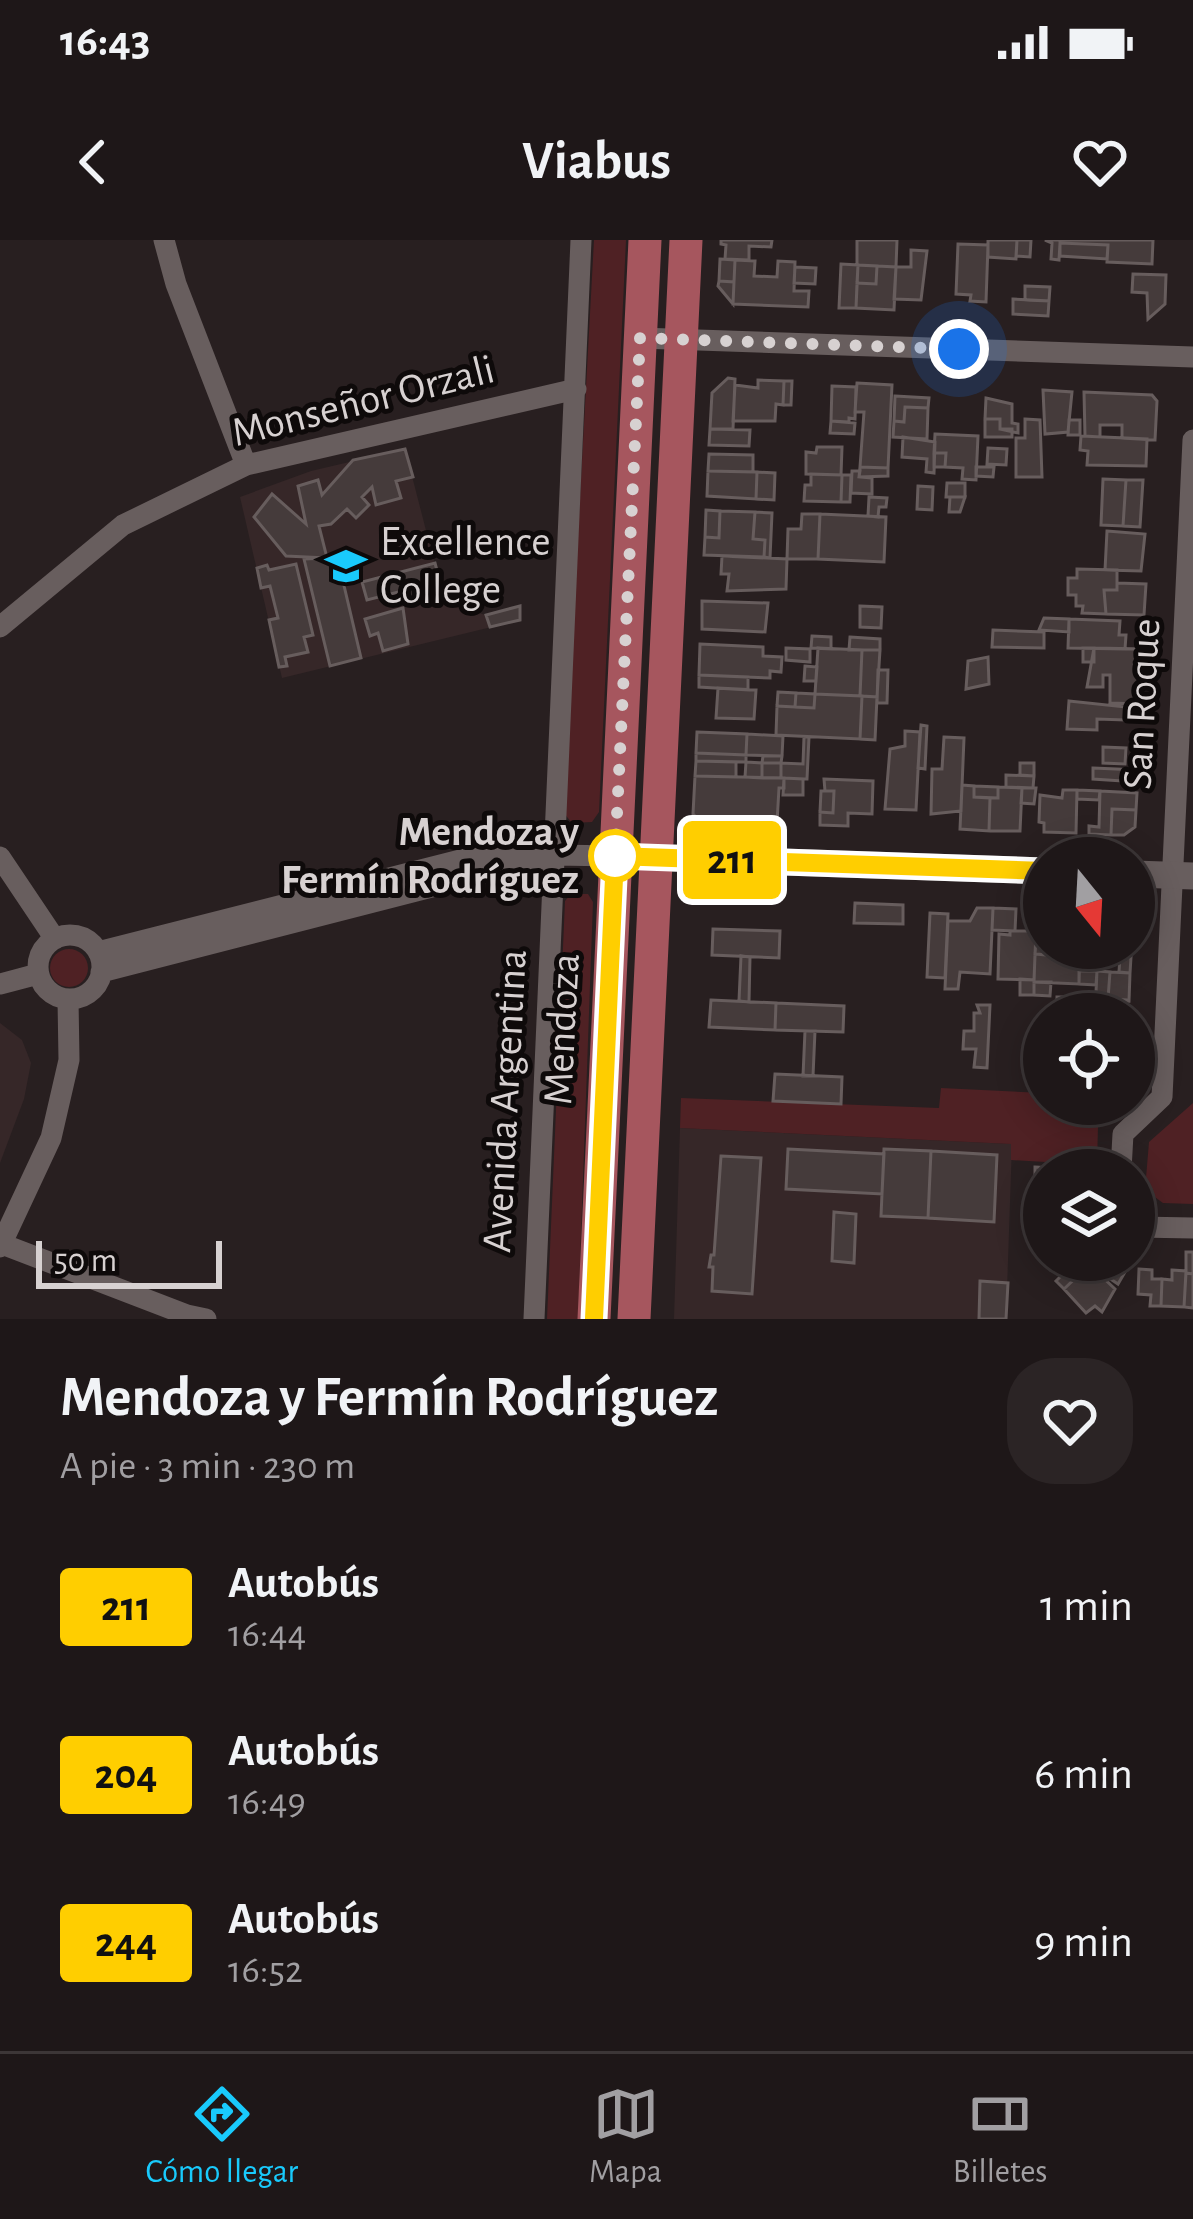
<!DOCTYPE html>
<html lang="es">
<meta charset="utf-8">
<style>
:root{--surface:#1e1718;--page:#2b2425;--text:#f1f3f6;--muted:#a19fa2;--line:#3c3637;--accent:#19cafc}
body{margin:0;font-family:"Alegreya Sans",sans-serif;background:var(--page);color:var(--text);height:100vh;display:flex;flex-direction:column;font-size:45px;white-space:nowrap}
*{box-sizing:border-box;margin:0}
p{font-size:39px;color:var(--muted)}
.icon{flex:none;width:66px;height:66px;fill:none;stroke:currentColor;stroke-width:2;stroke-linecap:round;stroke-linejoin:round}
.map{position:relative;height:1079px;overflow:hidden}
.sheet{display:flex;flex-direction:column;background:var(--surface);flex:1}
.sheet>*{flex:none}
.badge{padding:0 24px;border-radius:9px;font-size:42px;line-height:78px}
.needle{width:78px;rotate:162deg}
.tools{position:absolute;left:1023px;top:597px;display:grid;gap:24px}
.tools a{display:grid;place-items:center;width:132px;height:132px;border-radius:50%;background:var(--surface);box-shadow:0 6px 30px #0003,0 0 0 3px var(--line);font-size:60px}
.scale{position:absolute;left:36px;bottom:30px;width:186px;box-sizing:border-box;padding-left:12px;border:6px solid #d7d1d1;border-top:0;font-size:33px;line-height:42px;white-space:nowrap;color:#d7d1d1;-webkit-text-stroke:9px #0e0a0a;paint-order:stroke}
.you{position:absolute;width:60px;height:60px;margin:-30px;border:9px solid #fff;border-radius:50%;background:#1a73e8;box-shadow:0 0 0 18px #1a73e833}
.map>.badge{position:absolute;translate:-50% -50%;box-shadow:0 0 0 6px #fff}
.round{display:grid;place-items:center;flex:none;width:126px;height:126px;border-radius:48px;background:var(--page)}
.headline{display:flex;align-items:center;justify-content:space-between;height:204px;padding:0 60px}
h1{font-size:57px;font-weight:700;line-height:90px}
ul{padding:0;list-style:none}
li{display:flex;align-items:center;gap:36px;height:168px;padding:0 60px}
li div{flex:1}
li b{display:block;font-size:45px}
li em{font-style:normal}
li .badge{min-width:132px;font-weight:700;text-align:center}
.status{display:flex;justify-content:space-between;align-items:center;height:84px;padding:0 60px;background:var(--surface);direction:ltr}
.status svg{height:33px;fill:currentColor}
header{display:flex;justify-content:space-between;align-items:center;height:156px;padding:0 60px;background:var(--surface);font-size:54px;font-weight:700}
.tab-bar{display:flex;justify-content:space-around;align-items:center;height:168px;border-top:3px solid var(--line);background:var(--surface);font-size:33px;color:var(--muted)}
.tab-bar a{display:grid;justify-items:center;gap:6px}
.tab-bar .active{color:var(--accent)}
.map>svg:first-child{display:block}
</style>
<div class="status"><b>16:43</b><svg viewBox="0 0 49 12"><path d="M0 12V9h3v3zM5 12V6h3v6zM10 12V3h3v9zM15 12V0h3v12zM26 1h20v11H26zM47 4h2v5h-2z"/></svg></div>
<header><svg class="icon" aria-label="back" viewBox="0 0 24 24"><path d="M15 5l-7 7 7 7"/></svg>Viabus<svg class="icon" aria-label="heart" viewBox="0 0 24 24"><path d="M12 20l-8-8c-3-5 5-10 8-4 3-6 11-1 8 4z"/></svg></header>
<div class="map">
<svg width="1193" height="1079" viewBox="0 0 1193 1079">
<rect width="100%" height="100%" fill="#281f20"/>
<!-- built -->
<path fill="#362728" d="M405,209L445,364L486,375L520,366V380L282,438L240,257L311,231Z
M0,783L22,800L31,823L24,859L0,923Z
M680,888L1012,904L1006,1079H674Z"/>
<!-- green -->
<path fill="#4f2124" d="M594,0H626L599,572L592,582L572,583L563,572Z
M571,654H588L593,662L578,1079H547L565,661Z
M50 728a19 19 0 1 1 38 0a19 19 0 1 1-38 0Z
M941,848L1044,853V864H1120L1098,886L1097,925L1011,920V904L680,888L681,858L939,868Z
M1193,863V964L1163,963L1145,950L1149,902Z"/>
<!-- building -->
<path fill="#453b3b" stroke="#675d5d" stroke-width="3" d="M721,0H772L771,7L749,6V20L725,19L726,5L721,4Z
M857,0H897L896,27L857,25Z
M988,0H1017L1016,19L988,17Z
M1017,0H1031L1030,17L1016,16Z
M1045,0H1153L1152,24L1107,22L1108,5L1060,3L1059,20L1051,19L1052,3Z
M1060,3L1108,5L1107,19L1060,16Z
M958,4L988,5L986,62L970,61L971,55L956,54Z
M911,10L927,11L921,60L894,59L896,27H911Z
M720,19L735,20L734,42L719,41Z
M735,20L755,21L754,36L777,37L778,21L795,22L794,51H809L808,67L733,64Z
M841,24L858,25L856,68H839Z
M858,25L877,26L876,44L857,43Z
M877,26L896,27L894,70L856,68L857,43L876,44Z
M795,27L816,28L815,44L794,43Z
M1133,34L1166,35L1165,64L1148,79L1147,53L1132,52Z
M719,41L734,42L733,64L718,46Z
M1025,46L1050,47L1049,61L1025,60Z
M1013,59L1049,61L1048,76L1013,74Z
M728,138L735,139L733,189H710L712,153Z
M758,140L784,141L783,165L776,164L775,181H733L735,145L758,148Z
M784,141H792L791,165H783Z
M857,143L892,145L888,228L860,227L864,172H855Z
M832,146L856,147L855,179L849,178V182L831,181Z
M1043,150L1072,152L1068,192L1045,194Z
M1084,152L1152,155L1157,161L1155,200L1122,198V185H1100V197L1085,196Z
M895,156L929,158L928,168L905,167L904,182L894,181Z
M986,158L1012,164V183L1018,184V193L1000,189V179H985Z
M905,167L928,168L927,199L893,197L894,181L904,182Z
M985,179H1000V189H1012V197H985Z
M1025,179L1040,180L1042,237H1016V198H1025Z
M1069,180H1080V195H1068Z
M831,181L855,183L854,194L830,193Z
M710,189L750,190L749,206L709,205Z
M935,194L978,196L976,240L962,239L963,228L945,227L946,213H934Z
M1081,196L1147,199L1146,226L1087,225L1088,211L1080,210Z
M903,197L935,202L934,233L926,232L927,219L902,217Z
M817,207H842L841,235L806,234V212L816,213Z
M988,208L1007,209L1006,225L987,224Z
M405,209L413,237L396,241L401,258L376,265L372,247L362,257L369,265L356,278L347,269L331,284L319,286L327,318L286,316L254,277L272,254L306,284L298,246L318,240L322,255L353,220Z
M934,213H946L945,227H934Z
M709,214L753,215V232L708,231Z
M860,227L888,228V236L859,237Z
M976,227H994L993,237L976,236Z
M708,231L757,232L756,259L707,256Z
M852,231H860L859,237L872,238V254L851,253Z
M757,232L775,233L774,260L756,259Z
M811,234L842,235L841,262L804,261L805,245H811Z
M842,235H851L850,262H841Z
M1103,239L1126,240L1123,286L1101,285Z
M1126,240H1143L1140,287L1123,286Z
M947,243H965V257H946Z
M918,246L933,247L932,270L917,269Z
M869,257L887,258L886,267H879L878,277L868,276Z
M950,257H965L960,272H949Z
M706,270L720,271L719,298L705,297Z
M720,271L755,272L753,299L765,300L764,317L704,315L705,297L719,298Z
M755,272L772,273L770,318L764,317L765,300L753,299Z
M802,274H820L818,319H787L788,289H801Z
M820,274L886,277L884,322L818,319Z
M1107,291L1145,294L1141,331L1105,330Z
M722,316L787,319L786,349L727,351L729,334H721Z
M348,317L352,336L342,337L361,418L330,426L304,319Z
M435,323L442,350L404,360L402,351L367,360L362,342Z
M296,324L313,395L304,397L308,412L285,417L287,426L279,427L269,380L278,378L270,346L261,348L257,328L267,325L269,330Z
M1077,329L1117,330V350H1104L1106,374L1082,373L1083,366H1076V355H1068V338H1077Z
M1117,343L1146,344L1144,375L1106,374L1104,350H1117Z
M702,361L768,363L765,392L702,389Z
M520,366V380L490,387L486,375Z
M860,366L882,367L881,388L860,387Z
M403,368L408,404L383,411L378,393L370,396L365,379Z
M1044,378L1069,379V392L1039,390Z
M1069,379L1120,381L1119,395H1126L1125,409L1068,408Z
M993,390L1044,392V408L992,407Z
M812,396L831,397V409L811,408Z
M850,397L880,399V410H849Z
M700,404L763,407V416L782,417L781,432L770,431V438L699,435Z
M786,408L810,409V422L786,420Z
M818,408L862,410L860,456L815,454Z
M1083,408H1094V422H1083Z
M1094,408L1144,409L1141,464L1110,463V435H1103V447H1087Z
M862,410H880L877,457L860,456Z
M988,417L989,444L966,449L968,421Z
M805,426L817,427L816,441H804Z
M878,430H888L887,463H877Z
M699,435L748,437V450L699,447Z
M718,448L756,450L754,479L716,478Z
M778,452L796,453L795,467L777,466Z
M796,453L815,454L814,468L795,467Z
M815,454L862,456L860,499L776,495L777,466L814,468Z
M862,456L877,457L875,500L860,499Z
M1069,461L1126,467L1125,480L1097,479V490L1067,489Z
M921,485L927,486L925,529L918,528Z
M905,491L920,492L916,570L885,569L890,509L905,506Z
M697,492L747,494L746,515L696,513Z
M747,494L783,496L782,516L746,515Z
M804,497H809L807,539L781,538V523L803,524Z
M944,497L964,498L961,571L931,574L932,529H942Z
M1103,507L1126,508L1125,524L1103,523Z
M696,513L746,515V522L696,521Z
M763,516H782L781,523H762Z
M696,521L736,522V537L695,536Z
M746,522L762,523V538L745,537Z
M762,523H781V538H762Z
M1020,523H1034V536L1020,535Z
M1093,528L1138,530L1137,542L1093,539Z
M1006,535L1034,536L1033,548L1006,547Z
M695,536L784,538V548H779L777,583L700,581L693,574Z
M784,538L803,539V555H783Z
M824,539L873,541L872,574L848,573V586L820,585V572L833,573L834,551H825Z
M962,545L974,546V557L990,558L989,591L960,589Z
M974,546L998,547V558L974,557Z
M998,547L1022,548L1020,591H989L990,558H998Z
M1022,548H1036L1034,564L1021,563Z
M1063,550H1077L1076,593L1044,592V583L1039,582L1040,555L1062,558Z
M1077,550L1100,551L1099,560L1077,559Z
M821,551H834L833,573L820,572Z
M1100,551L1137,553L1136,570L1112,569L1111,595L1089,594V586L1099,587Z
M1112,569L1136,570L1135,587L1124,595H1111Z
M855,663L903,665V684L854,683Z
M977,668H993L990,734L960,732L958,749H945L948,681H970Z
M993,668L1016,669L1015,691L992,690Z
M930,673L948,674L945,738L927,737Z
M713,689L780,691L779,718L712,715Z
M1010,691H1036L1034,740L998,739L999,694L1010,695Z
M1036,700H1044L1047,715L1035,714Z
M1047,708H1080L1079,744L1034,742L1035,714L1047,715Z
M1092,708H1126V712H1092Z
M1099,711L1117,712L1116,722L1098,721Z
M741,716L750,717L749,762L739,761Z
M1120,717H1131L1130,733L1119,732Z
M1079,731H1097L1096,745L1079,744Z
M1097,731L1110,732L1108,759L1126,760L1125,774H1095Z
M1110,732L1130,733L1129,761L1108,759Z
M1020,739L1034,740V755H1020Z
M1034,742H1051L1050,756L1034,755Z
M1057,757H1078V767L1067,766V774H1057Z
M711,760L776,763L775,790L709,787Z
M776,763L844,766L843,792L775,790Z
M977,765H990L987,828L974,827L976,809H963L964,791H974V773H980Z
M805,791H815L813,836H803Z
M775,834L842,837L841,864L773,861Z
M788,909L884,914L882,954L786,949Z
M884,909L931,911L928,978L881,976Z
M931,911L997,915L994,982L928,978Z
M721,916L761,918L752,1054L712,1051L713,1027H709L711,1015H714Z
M1054,922L1078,924V930H1053Z
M1035,927L1054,928L1044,930V947H1035Z
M1026,958H1044V984L1025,983Z
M834,972L856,974L854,1023L832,1021Z
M1186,1012H1193V1034L1186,1033Z
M1059,1020H1078L1084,1030L1064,1049L1056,1041L1064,1033L1055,1024Z
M1119,1020H1132L1118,1044L1109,1038Z
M1139,1029L1152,1030V1039H1162L1161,1066H1150L1151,1055L1138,1054Z
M1084,1030L1091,1038L1097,1032L1115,1049L1102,1072L1095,1066L1086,1073L1064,1049Z
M1172,1030L1186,1031L1184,1067L1161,1066L1162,1039L1172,1040Z
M1186,1033L1193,1034V1068L1184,1067Z
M980,1041L1008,1043L1006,1079H979Z"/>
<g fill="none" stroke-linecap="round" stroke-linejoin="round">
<!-- minor -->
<path stroke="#685e5e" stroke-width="21" d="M164,0L176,44L246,225
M640,98L1193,117
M0,387L123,285L246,225L576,149
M0,617L55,699
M38 727a32 32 0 1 1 64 0a32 32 0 1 1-64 0Z
M98,712L527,603L556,615L615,616
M101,732L556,615
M0,744L38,734
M1121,930L1123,894L1162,857L1193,200
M1134,983L1138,987L1193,988
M2,1004L187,1075L206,1079
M0,1007L51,898L69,820L68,759
M534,1079L581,0"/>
<!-- tertiary -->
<path stroke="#685e5e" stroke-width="27" d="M615,616L1044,631
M1134,634L1193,636"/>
<!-- primary -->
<path stroke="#a6565e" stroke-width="33" d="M594,1079L645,0
M634,1079L686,0"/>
</g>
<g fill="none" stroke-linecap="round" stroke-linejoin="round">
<!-- line casing -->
<g stroke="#fff" stroke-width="27">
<path id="line" d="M594,1079L615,616L1044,631"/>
</g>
<!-- line -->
<use href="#line" stroke="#ffce00" stroke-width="18"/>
<!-- walk -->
<path stroke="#d7d1d1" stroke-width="12" stroke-dasharray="0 21.6" d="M615,616L640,98L959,109"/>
</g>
<!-- icons -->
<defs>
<g id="school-bare" transform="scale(3.24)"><path d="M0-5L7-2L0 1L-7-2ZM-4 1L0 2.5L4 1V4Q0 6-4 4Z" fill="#19cafc" stroke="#0e0a0a" stroke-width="2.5" paint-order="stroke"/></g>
</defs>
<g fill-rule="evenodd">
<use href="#school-bare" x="346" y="326"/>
</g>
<!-- markers -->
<circle fill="#fff" stroke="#ffce00" stroke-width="6" cx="615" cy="616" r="24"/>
<g text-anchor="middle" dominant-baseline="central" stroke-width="10" stroke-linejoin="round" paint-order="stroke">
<!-- street labels -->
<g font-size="42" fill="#d7d1d1" stroke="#0e0a0a">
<text transform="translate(363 161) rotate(-14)">Monseñor Orzali</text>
<text transform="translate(1142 464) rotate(-87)">San Roque</text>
<text transform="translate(562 789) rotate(-87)">Mendoza</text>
<text transform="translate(505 861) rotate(-87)">Avenida Argentina</text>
</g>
<!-- poi labels -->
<g font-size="42" fill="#d7d1d1" stroke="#0e0a0a" text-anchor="start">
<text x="380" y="302">Excellence<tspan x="380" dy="48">College</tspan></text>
</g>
<!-- stop labels -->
<g font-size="42" font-weight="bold" fill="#d7d1d1" stroke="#0e0a0a" text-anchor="end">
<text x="579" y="592">Mendoza y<tspan x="579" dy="48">Fermín Rodríguez</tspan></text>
</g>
</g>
</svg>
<div class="tools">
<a><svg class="needle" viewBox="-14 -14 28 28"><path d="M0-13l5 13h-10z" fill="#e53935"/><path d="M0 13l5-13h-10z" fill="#a19fa2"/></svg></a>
<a><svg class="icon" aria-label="locate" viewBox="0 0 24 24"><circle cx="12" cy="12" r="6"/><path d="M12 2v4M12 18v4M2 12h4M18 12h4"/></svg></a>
<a><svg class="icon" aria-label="layers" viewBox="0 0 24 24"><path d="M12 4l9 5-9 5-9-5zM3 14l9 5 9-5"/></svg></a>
</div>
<div class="scale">50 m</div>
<div class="you" style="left:959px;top:109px"></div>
<b class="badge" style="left:732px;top:620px;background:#ffce00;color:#111">211</b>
</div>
<section class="sheet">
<div class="headline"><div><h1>Mendoza y Fermín Rodríguez</h1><p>A pie · 3 min · 230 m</p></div><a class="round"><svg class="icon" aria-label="heart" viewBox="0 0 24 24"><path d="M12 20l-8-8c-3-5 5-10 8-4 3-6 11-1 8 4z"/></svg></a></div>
<ul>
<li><span class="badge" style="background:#ffce00;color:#111">211</span><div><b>Autobús</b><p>16:44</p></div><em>1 min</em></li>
<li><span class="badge" style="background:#ffce00;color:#111">204</span><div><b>Autobús</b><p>16:49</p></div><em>6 min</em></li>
<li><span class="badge" style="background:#ffce00;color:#111">244</span><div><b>Autobús</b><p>16:52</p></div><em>9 min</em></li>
</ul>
</section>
<nav class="tab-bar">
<a class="active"><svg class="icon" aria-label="directions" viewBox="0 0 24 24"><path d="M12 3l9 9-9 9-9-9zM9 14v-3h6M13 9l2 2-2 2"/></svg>Cómo llegar</a>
<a><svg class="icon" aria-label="map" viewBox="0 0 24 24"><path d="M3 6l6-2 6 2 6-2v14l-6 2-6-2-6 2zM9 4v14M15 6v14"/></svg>Mapa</a>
<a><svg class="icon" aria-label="tickets" viewBox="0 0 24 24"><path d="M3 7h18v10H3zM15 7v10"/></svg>Billetes</a>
</nav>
